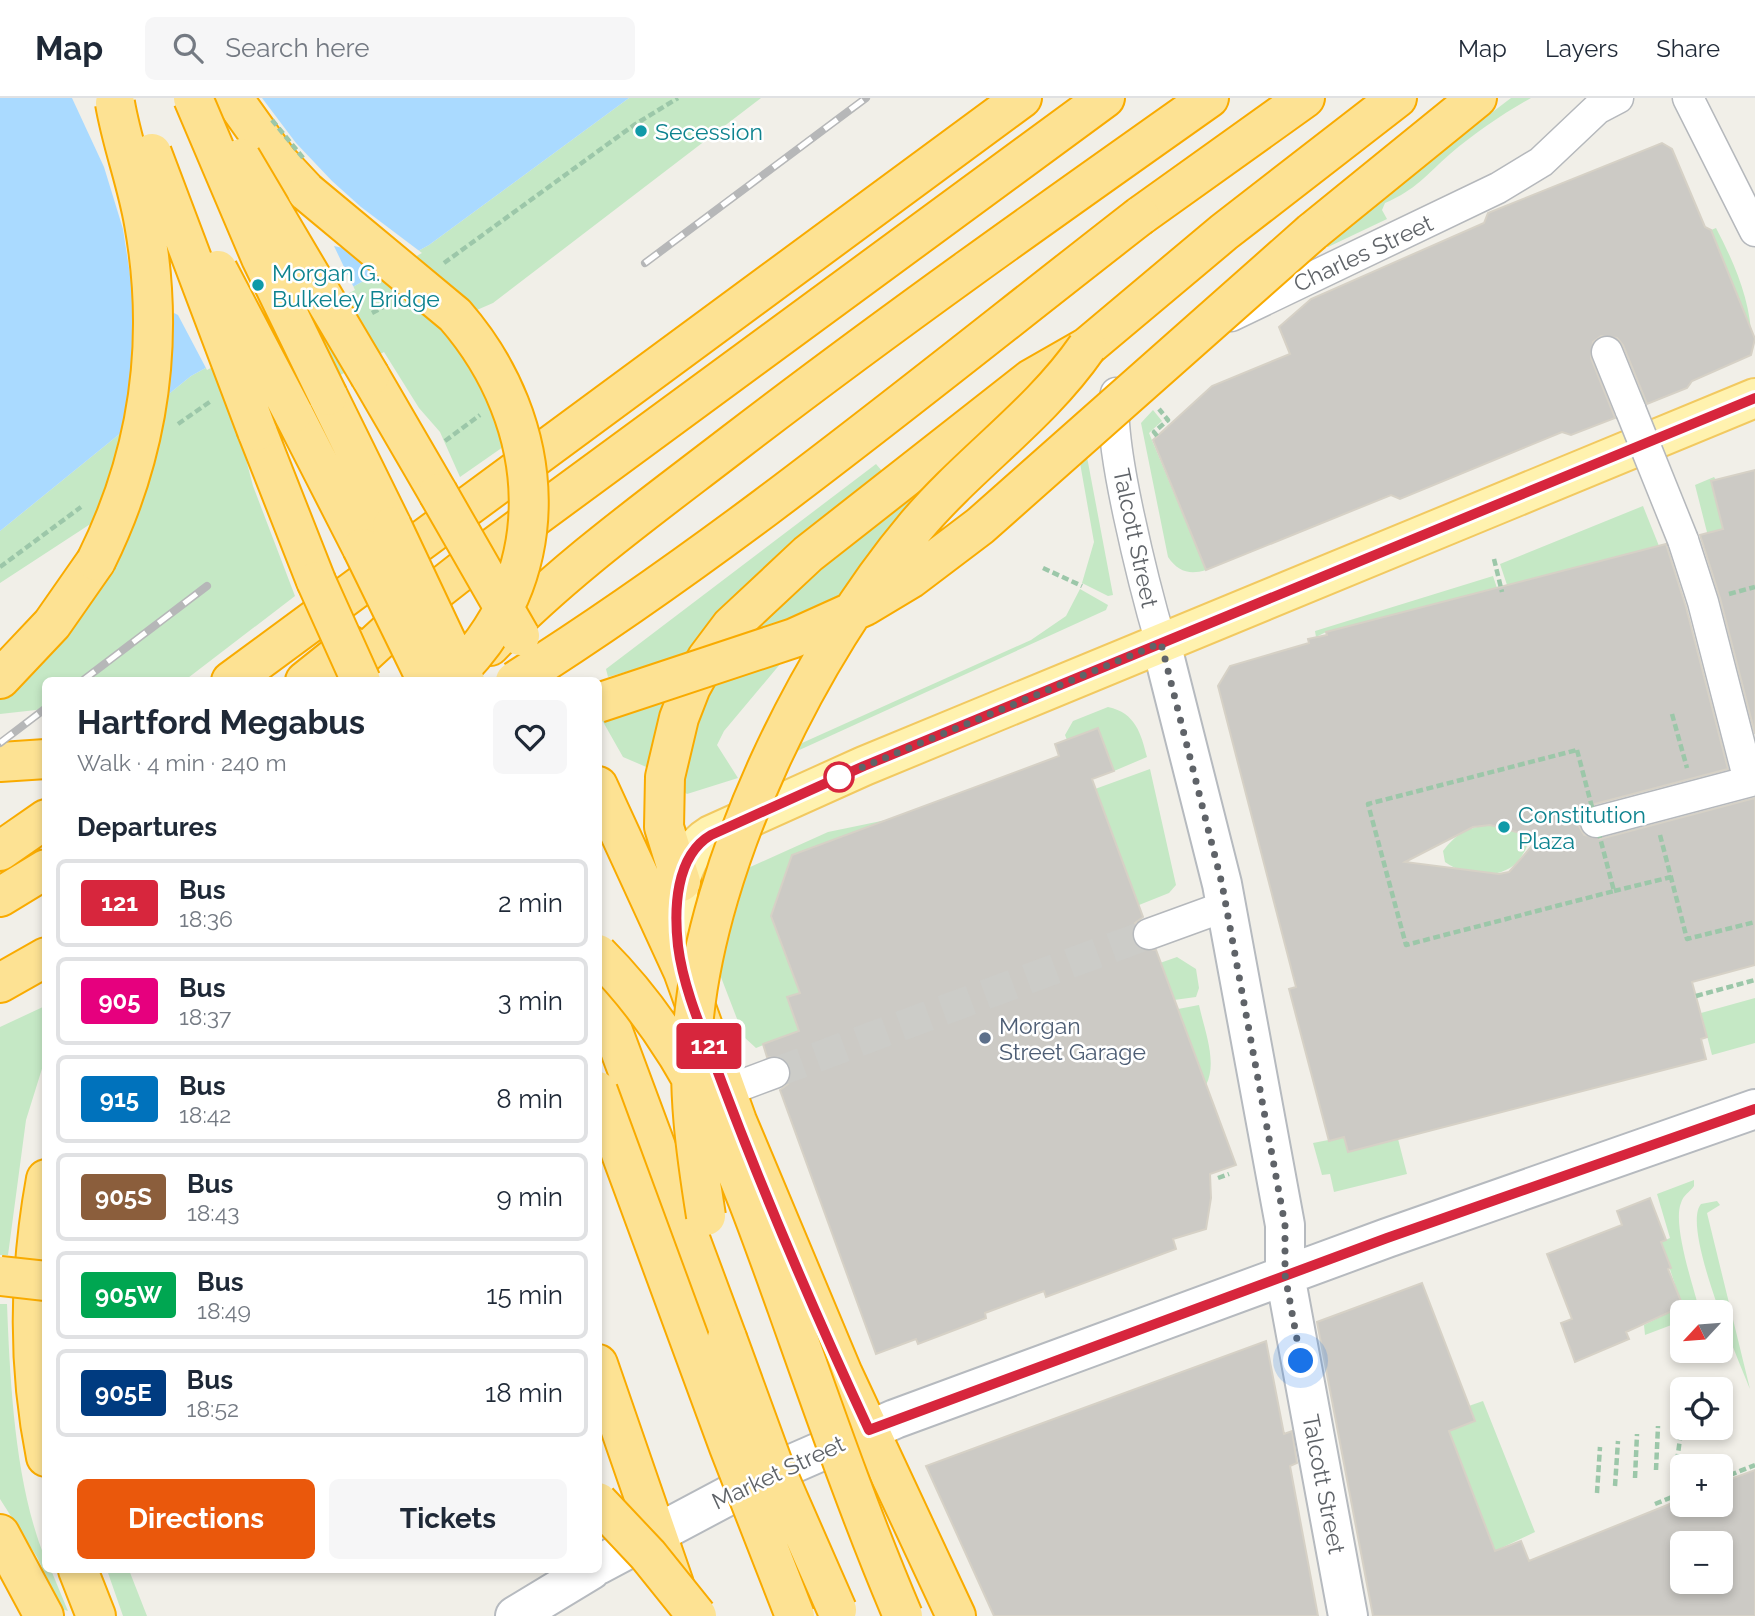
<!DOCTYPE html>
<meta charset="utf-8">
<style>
:root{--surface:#fff;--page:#f6f6f7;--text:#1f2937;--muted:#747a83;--line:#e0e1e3;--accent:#ea580c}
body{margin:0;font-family:Raleway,sans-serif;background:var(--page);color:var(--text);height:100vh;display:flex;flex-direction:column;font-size:26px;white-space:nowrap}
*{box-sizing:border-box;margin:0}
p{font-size:23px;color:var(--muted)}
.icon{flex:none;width:38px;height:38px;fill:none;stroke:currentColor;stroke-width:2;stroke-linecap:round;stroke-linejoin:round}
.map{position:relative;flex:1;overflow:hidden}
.panel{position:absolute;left:42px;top:579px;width:560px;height:896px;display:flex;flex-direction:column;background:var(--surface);border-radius:10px;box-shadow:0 4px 10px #0003}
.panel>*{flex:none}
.badge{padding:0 14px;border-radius:5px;font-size:24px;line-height:46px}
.needle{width:46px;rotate:244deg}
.controls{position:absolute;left:1670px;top:1202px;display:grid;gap:14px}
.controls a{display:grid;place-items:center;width:63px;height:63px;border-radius:10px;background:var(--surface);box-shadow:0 4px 10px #0003;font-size:35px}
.you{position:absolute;width:35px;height:35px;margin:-18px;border:5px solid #fff;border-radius:50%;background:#1a73e8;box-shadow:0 0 0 10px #1a73e833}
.map>.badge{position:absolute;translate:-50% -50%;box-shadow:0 0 0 4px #fff}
h2{padding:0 35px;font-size:26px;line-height:63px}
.round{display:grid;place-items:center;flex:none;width:74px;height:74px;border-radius:10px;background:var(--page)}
.headline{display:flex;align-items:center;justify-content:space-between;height:119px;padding:0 35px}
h1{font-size:33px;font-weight:700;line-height:52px}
.button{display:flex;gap:14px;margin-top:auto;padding:14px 35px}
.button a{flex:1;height:80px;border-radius:10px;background:var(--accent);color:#fff;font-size:28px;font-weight:700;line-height:80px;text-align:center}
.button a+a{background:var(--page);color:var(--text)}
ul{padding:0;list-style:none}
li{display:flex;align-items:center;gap:21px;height:88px;margin:0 14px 10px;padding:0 21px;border:4px solid var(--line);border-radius:10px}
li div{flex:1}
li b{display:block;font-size:26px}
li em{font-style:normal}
li .badge{min-width:77px;font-weight:700;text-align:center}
header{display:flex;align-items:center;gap:42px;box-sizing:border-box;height:98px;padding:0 35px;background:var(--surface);border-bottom:2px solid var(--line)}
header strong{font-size:33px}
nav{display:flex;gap:38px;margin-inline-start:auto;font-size:24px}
.search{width:490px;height:63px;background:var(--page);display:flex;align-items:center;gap:18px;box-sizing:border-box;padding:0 24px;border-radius:10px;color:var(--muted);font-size:26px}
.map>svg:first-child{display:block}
</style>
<header>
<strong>Map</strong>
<div class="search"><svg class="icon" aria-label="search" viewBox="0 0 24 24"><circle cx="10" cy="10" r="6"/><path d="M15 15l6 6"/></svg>Search here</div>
<nav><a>Map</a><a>Layers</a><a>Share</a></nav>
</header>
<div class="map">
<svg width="1755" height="1518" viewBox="0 0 1755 1518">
<rect width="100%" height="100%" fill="#f1efe8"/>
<!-- green -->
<path fill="#c5e8c5" d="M629,0H761L493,205L440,228C471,264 490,304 503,349L460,379L440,334L419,310L384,254L238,331L253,388L295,498L184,583H46L45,611L0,616V595L144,391L0,485V433L191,278L429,147Z
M1511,0H1531C1502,16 1475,35 1450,56C1425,78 1417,91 1385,105L1382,112L1387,121L1328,149L1320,145Z
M1716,130C1736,168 1755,212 1751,257L1692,282L1687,290L1648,306L1642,303L1641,291L1711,132Z
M1153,312L1162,323L1149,335L1206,472C1190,477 1178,474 1168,459L1141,325Z
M1087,359L1113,497L1108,498L1082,485L1094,444L1080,365Z
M876,366L882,373L739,494L716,520L700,553L608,579L606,571Z
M1714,379L1716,382L1711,383L1715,401L1733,437L1709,442L1695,387Z
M909,403L914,405L847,498L749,539L763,516Z
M1643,408L1659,448L1507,487L1500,466Z
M1493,478L1497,490L1326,534L1316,539L1315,533Z
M1080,491L1108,507L1106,512L795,654L802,645L1031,542L1066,518Z
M781,565L724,633L717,647L738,680L687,696L683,693L690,647L710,589Z
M670,601L651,671L623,659L602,622Z
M1108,609C1136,615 1141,636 1147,659L1114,673L1098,630L1067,642L1065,637L1073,623Z
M1150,671L1176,787L1169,795L1139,807L1095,691Z
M886,722L792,757L771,818L800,895L787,899L799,933L756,950L744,939L719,874L748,770L828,734Z
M1490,727L1503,729L1526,738C1529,746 1526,752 1521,759C1506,783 1467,780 1445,764L1443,753C1456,736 1468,729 1490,727Z
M1177,859L1196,871L1199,890L1196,899L1174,902L1160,865Z
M1755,900V945L1712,957L1701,915Z
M1199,907C1204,931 1218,964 1206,987L1178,911Z
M45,908V961L26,1022L8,1157H0V929Z
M1344,1039L1398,1041L1407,1076L1334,1094L1330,1076L1322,1077L1313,1045Z
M1694,1082V1088C1690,1094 1683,1097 1681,1105C1672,1126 1694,1191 1700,1214H1682V1223L1645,1237L1644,1227L1682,1208L1661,1144L1670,1140L1657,1096Z
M1717,1103L1720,1107L1707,1115L1750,1291C1738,1261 1681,1129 1701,1106Z
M0,1206H7C10,1284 15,1387 45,1460L46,1472H51L68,1513L62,1511L37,1459L0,1401Z
M1483,1303L1535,1434L1495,1453L1443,1317Z
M107,1472H129L147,1518H123Z"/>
<!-- water -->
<path fill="#aadaff" d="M0,0H629L429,147L191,278L0,433Z"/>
<!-- pier -->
<path fill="#f1efe8" d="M72,0H262L296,45L332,83L361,109L422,155L380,178L343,150L334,148L355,192L207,272L178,217L174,215L134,271V202L123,131L104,69Z"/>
<!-- building -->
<path fill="#cccac5" stroke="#d6d1c6" stroke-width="2" fill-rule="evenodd" d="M1662,45L1672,51L1705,129L1711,132L1755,241L1751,257L1692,283L1687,290L1647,306L1623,247L1617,240L1601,238L1593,244L1591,260L1615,320L1571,337L1562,334L1400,401L1391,397L1206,472L1153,342L1212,288L1290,256L1279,229L1311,201L1484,125L1488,115Z
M1755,372V636L1720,500L1700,437L1723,431L1711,383Z
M1666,446L1686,509L1728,671L1591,707L1583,712L1579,728L1584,737L1600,741L1755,700V867L1692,884L1707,939L1701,941L1706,961L1348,1054L1344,1039L1329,1043L1289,891L1296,889L1218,588L1230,568L1309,545L1308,541L1327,537L1326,534ZM1490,727L1539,740L1509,774L1499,776L1405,764L1473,729Z
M1098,630L1114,673L1092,681L1143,819L1135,825L1132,841L1138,850L1156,852L1236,1067L1210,1076L1211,1100L1206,1131L1173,1141L1176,1151L1046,1199L1044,1193L985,1215L986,1220L918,1246L916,1241L876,1256L780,992L788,986L791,970L785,961L767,959L763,946L799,933L787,899L800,895L771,818L792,757L1059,658L1055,646Z
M1650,1100L1666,1142L1661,1144L1671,1170L1668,1171L1683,1208L1626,1234L1629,1241L1575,1264L1561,1225L1572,1221L1547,1156L1622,1127L1617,1113Z
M1422,1185L1475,1323L1449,1333L1495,1453L1521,1443L1529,1463L1682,1401V1407H1720V1385L1755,1372V1518H1373L1317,1224ZM1682,1446H1720V1484H1682Z
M1266,1243L1284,1336L1292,1333L1297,1365L1290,1368L1318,1518H994L926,1368Z"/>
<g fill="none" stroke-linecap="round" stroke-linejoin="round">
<!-- street-tunnel -->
<path stroke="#ccccc8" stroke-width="30" stroke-dasharray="30 15" stroke-linecap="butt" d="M774,975L1149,836"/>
<!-- street casing -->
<g stroke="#b5b8bc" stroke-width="33">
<path id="street" d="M1688,0L1755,133
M1231,218L1498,90L1541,64L1597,11L1618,0
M1607,254L1631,313
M1116,295C1103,331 1148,501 1161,545
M1683,442L1703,504L1749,683
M1596,724L1755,682
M1149,836L1226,808
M726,993L774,975"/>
</g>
<!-- secondary casing -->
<g stroke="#b6babf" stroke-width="42">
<path id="secondary" d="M1161,545L1222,786L1285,1127V1177L1348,1518
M598,1467L769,1376L895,1321L1387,1140L1755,1011
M515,1518L591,1472"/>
</g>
<!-- primary casing -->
<g stroke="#f2c960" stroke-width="42">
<path id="primary" d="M681,866C674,826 670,762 711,737L864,668L1755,300"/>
</g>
<!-- highway casing -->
<g stroke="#f9ab00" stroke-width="42">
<path id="highway" d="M233,0L278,63L307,94
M1140,118L1305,0
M1312,134L1477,0
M370,278L438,395
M328,298L392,428
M293,315L362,450
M257,333L316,483
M490,548C563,472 651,409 734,345C889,226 1049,113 1209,0
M0,581L52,526L96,463
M231,583L1022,0
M305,583L350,547
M335,583L412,512L468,468L1105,0
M0,664L46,661
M598,688L683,873L737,1023L843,1276L956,1518
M0,753L46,721
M681,784L664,729L665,679L679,620L691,589L707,560L731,528L808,456L1031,281L1087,249L1224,134L1397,0
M0,799L46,771
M0,885L46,859
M598,893L727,1240
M46,1081C29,1175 27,1265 46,1359
M598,1266L674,1486
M0,1436L44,1518
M78,1472L96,1518"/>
</g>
<!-- path -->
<path stroke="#9cc7a9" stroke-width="4.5" stroke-dasharray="7 3.5" stroke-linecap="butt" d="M444,165L634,27L678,0
M372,215L389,206
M178,326L211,303
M1157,338L1154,334L1168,322L1159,311
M445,343L480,317
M1494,461L1502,494
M0,469L81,409
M1043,470L1082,488
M1729,496L1755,489
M1672,616L1687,670
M1577,652L1614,793L1406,847L1368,706Z
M1660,737L1687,841L1755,824
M1614,793L1671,779
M1696,898L1755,882
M1218,1080L1229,1076
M1677,1363L1682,1326
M1656,1372L1658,1328
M1635,1380L1637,1336
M1720,1381L1755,1367
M1615,1388L1618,1343
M1597,1395L1600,1349
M1655,1406L1682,1395"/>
<!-- street -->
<use href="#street" stroke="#fff" stroke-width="30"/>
<!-- secondary -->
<use href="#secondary" stroke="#fff" stroke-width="38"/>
<!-- primary -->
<use href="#primary" stroke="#fff2af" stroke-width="38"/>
<!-- highway -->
<use href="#highway" stroke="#fde293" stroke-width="38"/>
<!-- rail casing -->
<g stroke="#b6b7b8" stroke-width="8">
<path id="rail" d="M645,165L866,0
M82,583L207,488
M0,645L46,610"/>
</g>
<!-- rail -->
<use href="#rail" stroke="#fff" stroke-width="5" stroke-dasharray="16" stroke-linecap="butt"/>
<!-- street-bridge casing -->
<g stroke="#b5b8bc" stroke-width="33" stroke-linecap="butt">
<path id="street-bridge" d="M1631,313L1683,442"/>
</g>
<!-- highway-bridge casing -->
<g stroke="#f9ab00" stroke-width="42" stroke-linecap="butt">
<path id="highway-bridge" d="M193,0L261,160L328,298
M152,55L257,333
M241,60L370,278
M307,94L455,217C549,325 560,481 448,583
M218,172L293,315
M438,395L520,538
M392,428L465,583
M362,450L427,583
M96,463C149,356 165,242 144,125C137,84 122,46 115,5
M316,483L361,583
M515,583C735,444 935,277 1140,118
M598,605L794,540L865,508L910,481L980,428L1312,134
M598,856C699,957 740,1078 787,1209C824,1313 860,1417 903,1518
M598,993L729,1349L795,1518
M706,1118C696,1055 687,992 693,929C707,763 809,555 916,428C969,365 1040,317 1087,249
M0,1178L46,1183
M727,1240L773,1366L837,1512
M598,1404L648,1457L697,1518"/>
</g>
<!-- path-bridge -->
<path stroke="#9cc7a9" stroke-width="4.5" stroke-dasharray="7 3.5" stroke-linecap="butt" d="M272,22L304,61"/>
<!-- street-bridge -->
<use href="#street-bridge" stroke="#fff" stroke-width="30"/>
<!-- highway-bridge -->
<use href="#highway-bridge" stroke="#fde293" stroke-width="38"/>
</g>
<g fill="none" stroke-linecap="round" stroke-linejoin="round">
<!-- line casing -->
<g stroke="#fff" stroke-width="16">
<path id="line" d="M1755,300L864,668L711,737C675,758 674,812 678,848C684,895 706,941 722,985C766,1102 816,1218 869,1332L1387,1140L1755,1011"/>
</g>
<!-- line -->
<use href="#line" stroke="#d7263d" stroke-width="10"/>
<!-- walk -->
<path stroke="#5f6368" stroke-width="7" stroke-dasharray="0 12.6" d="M839,679L1161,545L1222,786L1285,1127V1177L1301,1263"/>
</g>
<!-- markers -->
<g fill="#0f9aa8" stroke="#fff" stroke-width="2.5">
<circle cx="641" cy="33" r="7"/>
<circle cx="258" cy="187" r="7"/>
<circle cx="1504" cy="729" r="7"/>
</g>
<circle fill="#fff" stroke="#d7263d" stroke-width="3.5" cx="839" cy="679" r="14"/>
<circle fill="#5c6f8a" stroke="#fff" stroke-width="2.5" cx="985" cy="940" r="7"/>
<g text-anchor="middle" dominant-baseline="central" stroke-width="5" stroke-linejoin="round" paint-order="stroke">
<!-- culture labels -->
<g font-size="23" fill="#0d838f" stroke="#fff" text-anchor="start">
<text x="655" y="33">Secession</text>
<text x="272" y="174">Morgan G.<tspan x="272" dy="26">Bulkeley Bridge</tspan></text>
<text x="1518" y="716">Constitution<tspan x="1518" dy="26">Plaza</tspan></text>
</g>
<!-- street labels -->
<g font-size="23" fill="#5f6368" stroke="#fff">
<text transform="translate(1363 155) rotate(-25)">Charles Street</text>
<text transform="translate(1136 440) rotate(78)">Talcott Street</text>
<text transform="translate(778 1374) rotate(-25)">Market Street</text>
<text transform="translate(1324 1386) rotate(79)">Talcott Street</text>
</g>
<!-- service labels -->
<g font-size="23" fill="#4e5e75" stroke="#fff" text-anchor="start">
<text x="999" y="927">Morgan<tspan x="999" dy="26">Street Garage</tspan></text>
</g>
</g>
</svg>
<div class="controls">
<a><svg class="needle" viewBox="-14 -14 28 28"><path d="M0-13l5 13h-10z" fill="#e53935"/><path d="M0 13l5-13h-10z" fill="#747a83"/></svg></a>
<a><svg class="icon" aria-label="locate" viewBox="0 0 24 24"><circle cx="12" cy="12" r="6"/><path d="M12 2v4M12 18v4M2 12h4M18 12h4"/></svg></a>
<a>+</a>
<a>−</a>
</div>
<div class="you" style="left:1301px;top:1263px"></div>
<b class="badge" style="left:709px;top:948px;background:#d7263d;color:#fff">121</b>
<section class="panel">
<div class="headline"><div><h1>Hartford Megabus</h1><p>Walk · 4 min · 240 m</p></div><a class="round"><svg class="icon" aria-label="heart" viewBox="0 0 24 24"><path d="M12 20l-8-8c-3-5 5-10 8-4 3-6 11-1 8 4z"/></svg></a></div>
<h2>Departures</h2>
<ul>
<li><span class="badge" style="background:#d7263d;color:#fff">121</span><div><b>Bus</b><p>18:36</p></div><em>2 min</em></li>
<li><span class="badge" style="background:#e6007e;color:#fff">905</span><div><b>Bus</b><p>18:37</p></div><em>3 min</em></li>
<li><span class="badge" style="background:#0072bc;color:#fff">915</span><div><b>Bus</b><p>18:42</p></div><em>8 min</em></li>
<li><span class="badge" style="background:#8b5e3c;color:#fff">905S</span><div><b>Bus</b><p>18:43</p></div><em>9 min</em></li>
<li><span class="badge" style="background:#00a651;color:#fff">905W</span><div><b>Bus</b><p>18:49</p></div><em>15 min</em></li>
<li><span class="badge" style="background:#003b80;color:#fff">905E</span><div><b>Bus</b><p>18:52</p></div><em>18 min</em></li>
</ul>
<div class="button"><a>Directions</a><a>Tickets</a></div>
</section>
</div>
